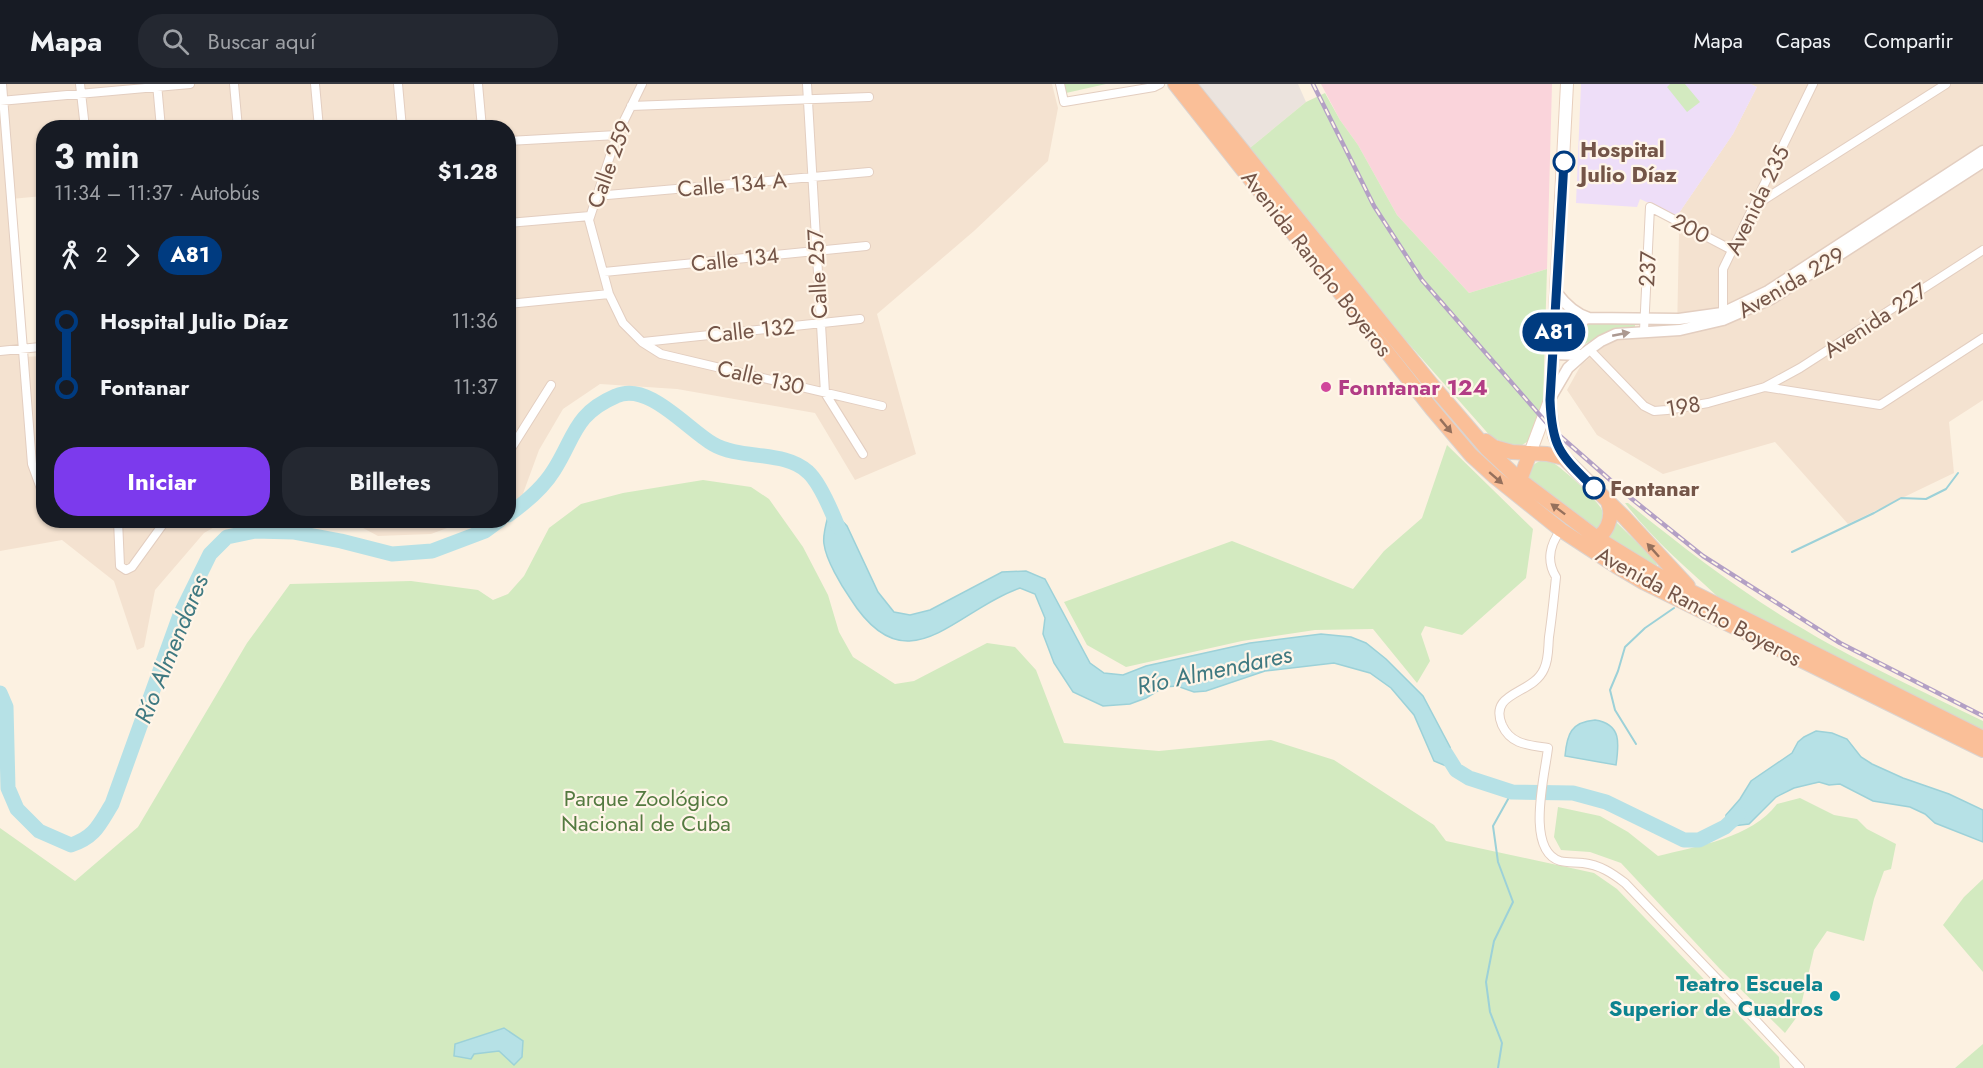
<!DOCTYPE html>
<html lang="es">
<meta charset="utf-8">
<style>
:root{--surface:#171b24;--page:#242831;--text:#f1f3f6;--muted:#9ea1a6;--line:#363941;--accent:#7c3aed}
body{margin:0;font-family:Jost,sans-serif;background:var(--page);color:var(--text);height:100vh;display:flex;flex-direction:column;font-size:22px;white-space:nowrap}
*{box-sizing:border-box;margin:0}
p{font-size:20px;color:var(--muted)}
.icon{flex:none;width:33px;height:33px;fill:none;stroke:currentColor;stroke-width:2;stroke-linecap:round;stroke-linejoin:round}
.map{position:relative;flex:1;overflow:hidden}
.details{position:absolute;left:36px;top:36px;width:480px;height:408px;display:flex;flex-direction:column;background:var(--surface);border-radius:24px;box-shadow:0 2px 4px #0004}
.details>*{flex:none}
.badge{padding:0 12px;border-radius:20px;font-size:21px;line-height:39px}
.map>.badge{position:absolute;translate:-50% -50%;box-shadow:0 0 0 3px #fff}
.legs{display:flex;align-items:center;gap:9px;height:66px;padding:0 18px;font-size:20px}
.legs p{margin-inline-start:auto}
.headline{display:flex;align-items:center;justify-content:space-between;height:102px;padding:0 18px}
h1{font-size:33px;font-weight:700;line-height:45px}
.primary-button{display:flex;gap:12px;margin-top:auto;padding:12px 18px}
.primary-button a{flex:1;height:69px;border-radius:24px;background:var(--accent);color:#fff;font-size:24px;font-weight:700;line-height:69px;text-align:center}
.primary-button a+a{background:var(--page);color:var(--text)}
ul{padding:0 18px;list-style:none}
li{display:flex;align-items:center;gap:21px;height:66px;font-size:22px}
li i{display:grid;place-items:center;width:9px;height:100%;margin:0 8px;background:currentColor}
li i::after{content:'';width:15px;height:15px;margin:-8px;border:4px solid;border-radius:50%;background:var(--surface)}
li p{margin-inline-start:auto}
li:first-child i{background:linear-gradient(#0000 50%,currentColor 0)}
li:last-child i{background:linear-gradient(currentColor 50%,#0000 0)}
header{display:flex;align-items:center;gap:36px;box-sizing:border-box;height:84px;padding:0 30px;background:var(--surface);border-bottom:2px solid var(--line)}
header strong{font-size:28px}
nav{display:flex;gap:33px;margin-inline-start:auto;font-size:21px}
.search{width:420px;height:54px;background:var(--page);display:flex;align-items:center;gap:15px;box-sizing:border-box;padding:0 21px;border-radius:24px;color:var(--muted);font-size:22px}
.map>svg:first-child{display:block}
</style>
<header>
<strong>Mapa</strong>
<div class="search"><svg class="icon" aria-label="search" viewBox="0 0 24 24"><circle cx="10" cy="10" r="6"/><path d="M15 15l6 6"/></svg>Buscar aquí</div>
<nav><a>Mapa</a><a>Capas</a><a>Compartir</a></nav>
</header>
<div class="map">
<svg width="1983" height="984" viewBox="0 0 1983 984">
<rect width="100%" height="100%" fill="#fcf1e1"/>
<!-- residential -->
<path fill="#f4e2d0" d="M0,0H1052L1058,24L1048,77L974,147L877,230L916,370L855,396L815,329L677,305L600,300L563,325L539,366L521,415L509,420L508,44H44L43,112L11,115L23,273L43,272L44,436L225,437L204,449L155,506L144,563L137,566L114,497L62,456L0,467Z
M1751,0H1983V316L1949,338L1954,389L1848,440L1775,358L1663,390L1597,351L1567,306L1581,281L1603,263L1621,254L1677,249L1679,151L1677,132L1733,50L1757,3Z
M350,437H466L431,450L378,452Z"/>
<!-- industrial -->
<path fill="#ebe3dd" d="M1197,0H1298L1306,18L1250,64Z"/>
<!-- education -->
<path fill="#eedef8" d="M1581,0H1751L1757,3L1733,50L1677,132L1640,115L1637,123L1576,119Z"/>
<!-- medical -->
<path fill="#fad4db" d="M1321,0H1552L1547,185L1469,209L1397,131L1358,61L1340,36Z"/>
<!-- green -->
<path fill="#d3eac0" d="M1064,0H1106L1066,9Z
M1670,0H1685L1700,18L1687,28L1667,3Z
M1325,9L1340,36L1358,61L1397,131L1469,209L1547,185L1543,320L1530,356L1522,361H1513L1492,354L1401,251L1250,64L1306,18Z
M1584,238L1635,241V243L1609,247L1570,268L1562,266C1556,249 1571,243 1584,238Z
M1447,361L1533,445L1526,494L1462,551L1425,542L1421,550L1430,577L1417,599L1373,545L1315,546L1242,557L1126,583L1087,561L1064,518L1232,457L1353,505L1384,467L1422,434Z
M1548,376C1560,381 1594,413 1601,424C1605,432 1601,439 1597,446L1525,394C1530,383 1535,376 1548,376Z
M703,396L751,403L769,415L803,463L828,511L839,548L853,573L895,600L914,597L987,559L1015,563L1036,586L1064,659L1159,667L1271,656L1334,676L1434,741L1446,757L1594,789L1617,805L1779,973L1780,984H0V744L75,797L138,743L247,559L290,500L411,497L478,506L493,516L508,510L524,492L549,444L581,420L623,409Z
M1625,419H1628C1692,471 1758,521 1831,561C1880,588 1932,612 1983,637V647L1718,513C1686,483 1652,455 1625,419Z
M1614,436L1656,477L1657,482L1655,484L1607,453Z
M1800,714L1834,731L1857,735L1867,745L1896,760L1891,785L1884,787L1874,815L1864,857L1827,847L1814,866L1799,930L1785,949L1720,885L1621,779L1590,768L1561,766L1554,753L1558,723L1600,732L1628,748L1658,772C1697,762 1752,754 1777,720Z
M1983,795V888L1943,841L1964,813Z
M1983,960V984H1955Z"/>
<!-- water -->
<path fill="#b6e1e6" stroke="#9cd1d8" stroke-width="1.5" d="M830,424L847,442L878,508L894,528L910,531L930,526L1002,488L1026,487L1045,495L1090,579L1104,589L1123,591L1146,582L1250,559L1321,550L1351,553L1366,559L1386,575L1423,612L1450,663L1456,686L1434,677L1414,631L1391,604L1370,589L1334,579L1265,587L1206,607L1194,608L1177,602L1164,603L1146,614L1130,620L1103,622L1073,608L1054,579L1043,550L1045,534L1035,510L1020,504C954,527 907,605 850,514C841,501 826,476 824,460C822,450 828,434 830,424Z
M1595,636C1622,640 1619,660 1616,681L1565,672C1567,650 1571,638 1595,636Z
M1816,647L1832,649L1847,655L1861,673L1872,680L1903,694L1949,710L1983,726V758L1935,739L1925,730L1910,723L1873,717L1840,700L1829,701L1819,698L1794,704L1776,713L1749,740L1725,743L1726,731L1740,715L1751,697L1792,669L1798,658L1804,653Z
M504,944L523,957L522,973L514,981L499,967L474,970L471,975L454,972L455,960Z"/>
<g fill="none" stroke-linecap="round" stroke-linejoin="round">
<!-- stream -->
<path stroke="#9cd1d8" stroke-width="2" d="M1792,468L1874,429L1901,414L1926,415L1946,405L1958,389
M1636,660L1615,626L1610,606L1618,587L1625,563L1645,544L1674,524
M1498,984L1502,959L1490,928L1486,898L1494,857L1513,818L1498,778L1493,742L1512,708"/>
<!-- river -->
<path stroke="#b6e1e6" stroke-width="15" d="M508,431C525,419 543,404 554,386C575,353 574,330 616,312C648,297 687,345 713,360C740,376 785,366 808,388C819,398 832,428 838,443
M0,609L6,623L8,704L17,725L39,747L71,761C95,753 99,741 112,720L180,531L210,470L227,453L255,447L293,448L341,457L392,470L432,467L485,447L500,436
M1446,670L1456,686L1469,694L1512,708L1573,709L1606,718L1684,756H1699L1725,743L1739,730"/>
<!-- minor casing -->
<g stroke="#e3cec0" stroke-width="10">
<path id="minor" d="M2,0L32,380L44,413
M80,0L85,44
M157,0L161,44
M234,0L238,44
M315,0L319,44
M398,0L402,44
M478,0L482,44
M642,0L617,51L589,136L609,210L623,239L642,258L661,270L882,322
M807,0L825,309L863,370
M1060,0L1064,18L1154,3L1160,0
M0,17L190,0
M631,22L869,13
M508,57L617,51
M596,112L869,88
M1754,122L1946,0
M508,139L590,132
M604,188L866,162
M508,220L609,210
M1723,234V185L1813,0
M1644,247L1650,123L1732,166
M643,258L860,235
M1589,265L1644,322L1654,327L1667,326L1708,319L1765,303L1800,284L1983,166
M0,267L40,263
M1765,303L1880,321L1983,254
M508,329L512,363
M508,366L512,363L551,301
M118,436L120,482L126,486L132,483L166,436
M1561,446C1550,460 1546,477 1556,493C1554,513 1552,533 1549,553C1548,563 1549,575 1544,585C1533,611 1488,607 1502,641C1511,661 1529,661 1548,664C1545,691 1525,766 1560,777C1567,779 1576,778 1583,779C1600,781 1612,789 1625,799L1723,901L1800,984"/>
</g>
<!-- tertiary casing -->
<g stroke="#e3cec0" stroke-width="13">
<path id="tertiary" d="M1556,208C1565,220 1575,230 1589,234
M1554,251L1572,239L1589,234L1679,235L1722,229L1768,207L1983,67
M1553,270L1582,271
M1551,313L1568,284L1586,268L1601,257L1616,250L1680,246L1723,236L1771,215L1983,78"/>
</g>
<!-- secondary casing -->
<g stroke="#e8cfbd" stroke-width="14">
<path id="secondary" d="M1550,323L1554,352L1564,374
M1530,369L1550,316L1551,304L1567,0"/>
</g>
<!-- trunk casing -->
<g stroke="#dbd3cf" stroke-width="16">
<path id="trunk" d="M1175,0L1432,325L1471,371L1495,393L1561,446L1616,482L1643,498L1983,666
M1189,0L1432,301L1487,365L1520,396L1597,454L1654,489L1983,654
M1486,357L1494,363L1512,368L1547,370L1564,374L1624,433L1688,502
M1520,404V396L1530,369
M1589,456C1607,453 1614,434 1608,418"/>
</g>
<!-- minor -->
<use href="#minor" stroke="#fff" stroke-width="8"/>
<!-- tertiary -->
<use href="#tertiary" stroke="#fff" stroke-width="10"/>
<!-- secondary -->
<use href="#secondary" stroke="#fff" stroke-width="12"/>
<!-- trunk -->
<use href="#trunk" stroke="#fabf98" stroke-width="14"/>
<!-- rail casing -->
<g stroke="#b3a0c5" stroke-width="4.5">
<path id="rail" d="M1313,0L1374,122L1422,196L1552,345L1632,415L1703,472L1840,559L1983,632"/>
</g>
<!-- rail -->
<use href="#rail" stroke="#fff5e8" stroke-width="2" stroke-dasharray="7" stroke-linecap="butt"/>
</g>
<!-- one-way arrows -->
<defs><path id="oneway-solid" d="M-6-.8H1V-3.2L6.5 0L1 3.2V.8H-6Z" transform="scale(1.5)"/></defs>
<use fill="#ac9991" href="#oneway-solid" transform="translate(1621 250) rotate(-11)"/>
<g fill="#96705c">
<use href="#oneway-solid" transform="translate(1446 342) rotate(50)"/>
<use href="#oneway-solid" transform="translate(1496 394) rotate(41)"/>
<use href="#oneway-solid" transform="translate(1558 425) rotate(-143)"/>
<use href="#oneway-solid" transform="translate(1653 466) rotate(-132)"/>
</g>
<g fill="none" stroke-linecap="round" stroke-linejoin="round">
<!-- line-1 casing -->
<g stroke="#fff" stroke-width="14">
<path id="line-1" d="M1564,78L1550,316C1552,365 1560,370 1594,404"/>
</g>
<!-- line-1 -->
<use href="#line-1" stroke="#003b80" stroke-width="9"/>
</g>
<!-- markers -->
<g fill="#fff" stroke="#003b80" stroke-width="3">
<circle cx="1564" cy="78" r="10"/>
<circle cx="1594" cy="404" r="10"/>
</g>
<circle fill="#d1479c" stroke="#fff5e8" stroke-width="2" cx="1326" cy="303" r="6"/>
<circle fill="#0f9aa8" stroke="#fff5e8" stroke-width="2" cx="1835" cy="912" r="6"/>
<g text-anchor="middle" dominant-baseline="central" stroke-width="4.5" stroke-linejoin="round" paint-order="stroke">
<!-- stop labels -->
<g font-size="22" font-weight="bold" fill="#745548" stroke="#fff5e8" text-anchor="start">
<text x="1580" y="65">Hospital<tspan x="1580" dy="25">Julio Díaz</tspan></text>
<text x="1610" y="404">Fontanar</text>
</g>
<!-- street labels -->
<g font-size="22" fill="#745548" stroke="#fff5e8">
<text transform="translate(609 80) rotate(-70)">Calle 259</text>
<text transform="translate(732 100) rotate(-5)">Calle 134 A</text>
<text transform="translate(1757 116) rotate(-64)">Avenida 235</text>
<text transform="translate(1691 144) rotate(28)">200</text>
<text transform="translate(735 175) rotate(-6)">Calle 134</text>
<text transform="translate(1317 179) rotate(52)">Avenida Rancho Boyeros</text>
<text transform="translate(1647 185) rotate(-87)">237</text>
<text transform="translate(817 190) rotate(-93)">Calle 257</text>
<text transform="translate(1791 198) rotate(-30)">Avenida 229</text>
<text transform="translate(1875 236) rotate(-33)">Avenida 227</text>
<text transform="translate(751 246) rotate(-6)">Calle 132</text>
<text transform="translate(761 293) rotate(13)">Calle 130</text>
<text transform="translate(1683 322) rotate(-9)">198</text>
<text transform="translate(1699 522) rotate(28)">Avenida Rancho Boyeros</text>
</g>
<!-- hotel labels -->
<g font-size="22" font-weight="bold" fill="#b23c85" stroke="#fff5e8" text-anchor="start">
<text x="1338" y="303">Fonntanar 124</text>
</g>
<!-- park labels -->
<g font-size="22" fill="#547a40" stroke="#fff5e8">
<text x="646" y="714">Parque Zoológico<tspan x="646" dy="25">Nacional de Cuba</tspan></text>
</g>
<!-- culture labels -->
<g font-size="22" font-weight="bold" fill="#0d838f" stroke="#fff5e8" text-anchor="end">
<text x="1823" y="899">Teatro Escuela<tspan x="1823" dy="25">Superior de Cuadros</tspan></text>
</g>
<!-- water labels -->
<g font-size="24" font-style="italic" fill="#3f7981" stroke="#fff5e8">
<text transform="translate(171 565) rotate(-68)">Río Almendares</text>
<text transform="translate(1214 586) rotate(-12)">Río Almendares</text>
</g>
</g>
</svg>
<b class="badge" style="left:1554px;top:248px;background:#003b80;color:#fff">A81</b>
<section class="details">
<div class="headline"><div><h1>3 min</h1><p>11:34 – 11:37 · Autobús</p></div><b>$1.28</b></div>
<div class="legs"><svg class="icon" aria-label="walk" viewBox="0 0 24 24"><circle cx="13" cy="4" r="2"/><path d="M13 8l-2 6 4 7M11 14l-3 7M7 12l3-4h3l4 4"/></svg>2<svg class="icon" aria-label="forward" viewBox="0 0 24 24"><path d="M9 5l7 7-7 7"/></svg><b class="badge" style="background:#003b80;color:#fff">A81</b></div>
<ul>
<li><i style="color:#003b80"></i><b>Hospital Julio Díaz</b><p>11:36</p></li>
<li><i style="color:#003b80"></i><b>Fontanar</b><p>11:37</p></li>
</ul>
<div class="primary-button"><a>Iniciar</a><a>Billetes</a></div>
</section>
</div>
